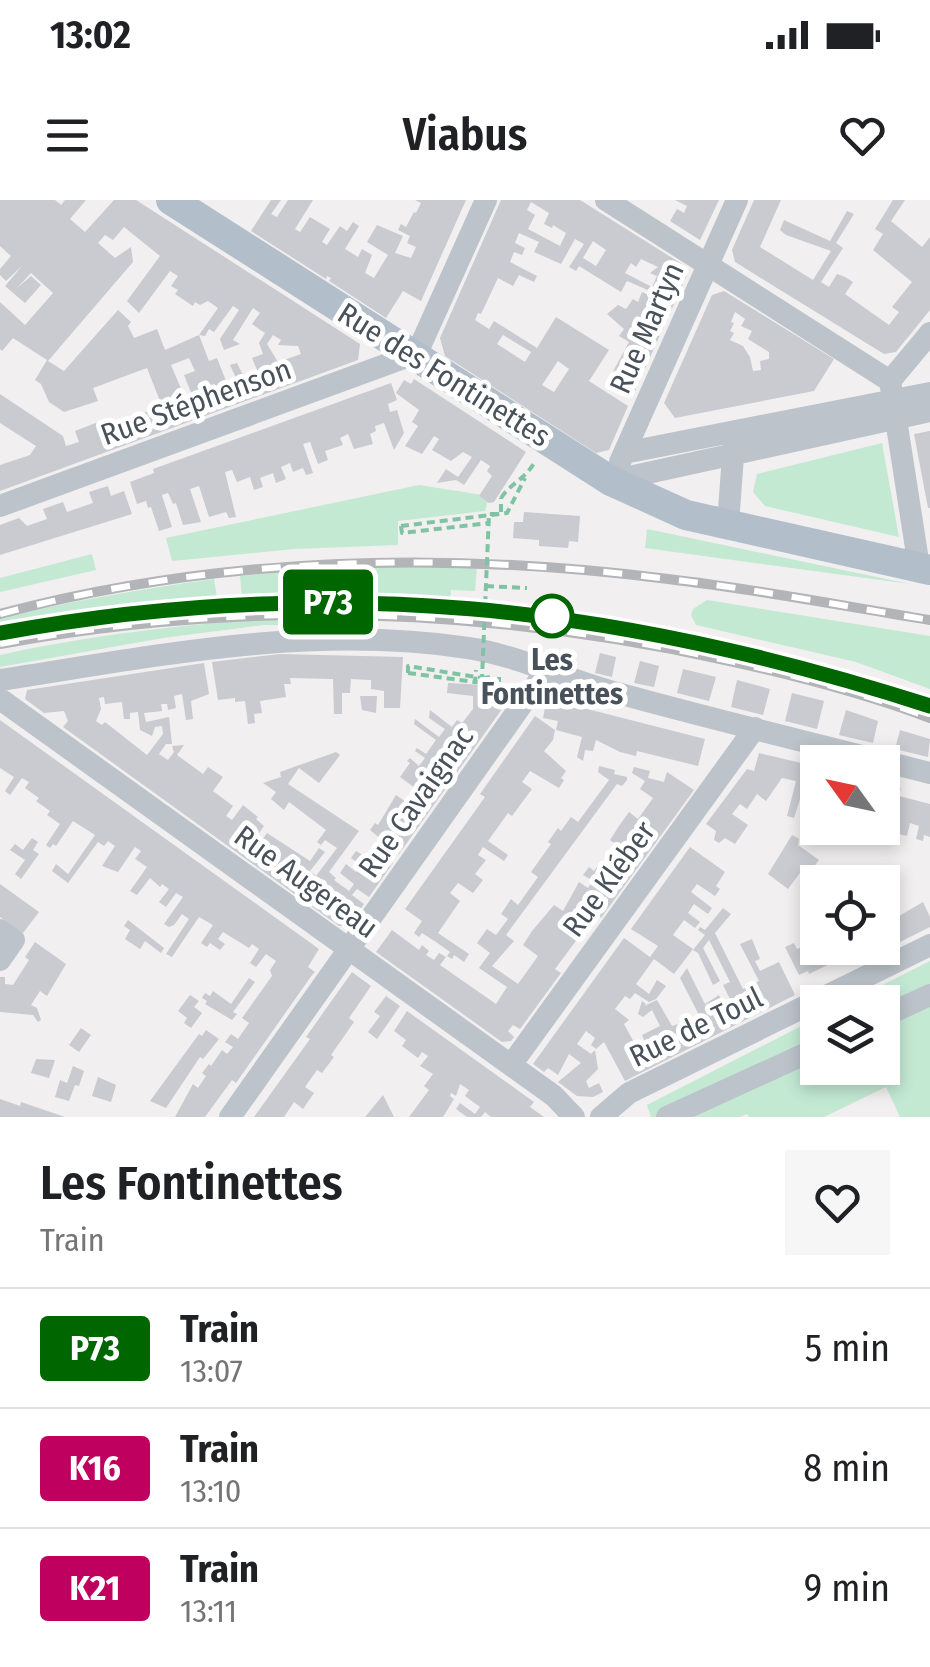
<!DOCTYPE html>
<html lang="fr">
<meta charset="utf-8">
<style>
:root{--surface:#fff;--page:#f6f6f6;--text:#202124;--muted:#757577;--line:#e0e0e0}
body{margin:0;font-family:"Fira Sans Condensed",sans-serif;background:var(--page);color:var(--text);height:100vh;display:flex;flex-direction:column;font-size:38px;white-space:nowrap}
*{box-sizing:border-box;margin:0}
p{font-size:32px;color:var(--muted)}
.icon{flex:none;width:55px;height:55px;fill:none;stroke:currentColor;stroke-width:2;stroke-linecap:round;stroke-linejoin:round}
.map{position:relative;height:917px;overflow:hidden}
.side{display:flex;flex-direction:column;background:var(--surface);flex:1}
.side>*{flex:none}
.badge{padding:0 20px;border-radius:8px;font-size:35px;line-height:65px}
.needle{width:65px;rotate:303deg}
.tools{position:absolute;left:800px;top:545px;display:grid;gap:20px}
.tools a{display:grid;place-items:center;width:100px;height:100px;border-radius:0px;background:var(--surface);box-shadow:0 5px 15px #0003;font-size:50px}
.map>.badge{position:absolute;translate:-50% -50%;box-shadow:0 0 0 5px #fff}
.round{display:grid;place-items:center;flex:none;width:105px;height:105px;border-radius:0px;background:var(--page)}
.summary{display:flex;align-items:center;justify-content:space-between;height:170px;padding:0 40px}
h1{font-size:48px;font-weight:600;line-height:75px}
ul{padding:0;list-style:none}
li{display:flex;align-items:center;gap:30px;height:120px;padding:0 40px;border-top:2px solid var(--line)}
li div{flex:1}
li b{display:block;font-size:38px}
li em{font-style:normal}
li .badge{min-width:110px;font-weight:700;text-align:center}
.status{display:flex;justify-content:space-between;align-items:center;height:70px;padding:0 50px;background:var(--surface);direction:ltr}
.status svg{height:28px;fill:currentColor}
header{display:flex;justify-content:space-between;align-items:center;height:130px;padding:0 40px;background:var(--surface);font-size:45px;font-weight:600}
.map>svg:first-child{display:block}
</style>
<div class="status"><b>13:02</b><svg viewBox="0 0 49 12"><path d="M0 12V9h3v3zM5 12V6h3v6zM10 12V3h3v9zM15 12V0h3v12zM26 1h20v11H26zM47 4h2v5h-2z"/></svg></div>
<header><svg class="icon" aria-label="menu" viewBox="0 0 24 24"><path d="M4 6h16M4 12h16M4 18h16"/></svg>Viabus<svg class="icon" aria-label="heart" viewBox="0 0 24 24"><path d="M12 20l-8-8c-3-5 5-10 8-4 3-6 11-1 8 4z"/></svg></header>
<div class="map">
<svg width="930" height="917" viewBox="0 0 930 917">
<rect width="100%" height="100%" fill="#f1efef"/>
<!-- green -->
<path fill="#c3e9d3" d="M882,243L899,337L765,306L753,292L757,274Z
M419,285L489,296L485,311L398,321V345L294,349L172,361L166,338Z
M647,329L910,384L645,348Z
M92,354L96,370L0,392V378Z
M342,367H477L475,391L451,390L450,401L392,396L242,397L240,376Z
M214,379L217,398L123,406L0,427V418C71,401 142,389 214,379Z
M707,400L930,436V489L856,462L696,425L691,415L693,409Z
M259,419L374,426L264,425L163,438L0,467V455C86,436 171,426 259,419Z
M930,761V917H900L886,887L824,917H749L747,914L740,917H651L647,905L817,818L818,868H882V802H849Z"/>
<!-- building -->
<path fill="#c9cbd1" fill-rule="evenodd" d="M0,0H55L61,5L65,0H86L70,19L85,32L114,0H136L360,144L358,160L0,291V265L30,255L36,246L0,223V194L63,236L66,246L79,242L75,231L101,221L105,232L119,226L117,223L162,206L147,168L93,188L98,201L64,212L49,202L41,184L35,180L47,160L13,138L2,151L0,149V102L25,125L53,93L31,73L17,88L31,76L41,85L25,103L5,86L22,66L6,81L0,75V69L11,56L0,46ZM124,27L160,56L127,101L139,113L170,71L178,76L171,86L178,90L175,94L193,106L195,102L200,105L208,101L218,108L199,135L165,150L157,129L134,138L128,126L131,122L118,110L64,171L48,161L133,62L131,47L115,58L98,43L105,35L113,40ZM233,106L239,110L220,139L224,150L240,144L233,140L253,108L260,113L252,124L265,133L259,143L263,154L252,158L257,170L243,175L237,163L230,165L236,178L226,181L217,158L209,161L199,135L205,136L209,129L214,132ZM273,135L281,140L278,145L298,146L301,154L278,162L267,144ZM189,158L195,171L184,175L192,195L185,198L171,165Z
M271,0H281L271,14L277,17L288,0H313L295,29L300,32L310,17L330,29L322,42L327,45L340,26L347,31L353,22L359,26L345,49L358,57L362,49L372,55L365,73L374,78L388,55L367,42L377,25L403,36L395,53L411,58L416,47L407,43L410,36L398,30L401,24L406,27L414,12L416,13L421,3L415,0H466L421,101L403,91L386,118L329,81L331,78L327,76L326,79L251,31Z
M501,0H580L682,64L687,75L635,191L609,179L629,142L619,136L624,129L607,114L618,105L626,109L633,99L638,102L642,92L649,95L650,91L627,81L621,92L579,66L576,71L569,67L584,44L575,39L561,64L534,52L539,42L519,33L515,43L525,48L522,55L514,52L510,62L537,76L534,82L519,75L513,86L498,78L481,114L478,113L475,120L489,129L494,121L537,148L556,117L609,150L589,181L628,206L609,250L596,253L445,156L440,138ZM531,2L549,13L544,24L552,28L553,25L566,33L560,46L528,29L535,15L527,10ZM593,41L606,50L596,66L583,58ZM641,59L658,67L650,73L657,76L652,87L625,73L631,63L636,67ZM503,135L531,152L525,162L497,144ZM558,161L569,169L554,192L542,185Z
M675,0H719L700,40L670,21L677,9L684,13L687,6Z
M754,0H781L760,47L813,80L831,51L786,35L780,30L784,20L830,41L847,11L854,14L836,43L843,48L821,82L829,87L837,74L845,77L853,82L845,94L889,125L899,112L892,107L912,82L873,50L883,34L875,29L893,0H905L891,21L922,47L930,37V110L896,152L884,154L735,62L732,50Z
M724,91L834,159L814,191L675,218L664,203L712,95ZM735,112L745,119L741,126L752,131L748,139L769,152V159L760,161L761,170L753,171L750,157L743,146L730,140L734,133L730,131L734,123L731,122Z
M414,179L526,252L494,302L489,303L479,296L492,276L487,271L490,266L481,260L464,285L456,280L437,283L446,269L458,277L472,257L463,252L451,261L432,250L439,239L434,236L422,254L405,246L418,226L412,222L419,210L396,193L404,180L411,184Z
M391,183L397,200L388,204L390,212L397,210L404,233L394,250L384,223L375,226L376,231L370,234L373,244L354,249L348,234L340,238L343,245L325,251L328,260L318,264L310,242L303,244L313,273L306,275L303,268L293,272L290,263L281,267L286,279L276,283L273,273L260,278L263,287L254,290L250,277L237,282L232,270L225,272L236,317L229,318L226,312L209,317L199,286L190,289L201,322L183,325L176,303L173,304L168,293L162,295L172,327L159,331L151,307L148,308L146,301L137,304L130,282L154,273L153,269Z
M930,231V308H928L914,234Z
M108,286L111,296L124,291L132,314L0,355V325L19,318L27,326L47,319L43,309L63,302L67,312L93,303L89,292Z
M524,312L580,316L578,342L569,341L568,348L539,346V340L513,338L514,322H523Z
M600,453L616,457L612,477L595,473Z
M280,454L403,457L400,508H384V491L371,489V480L351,479L350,493H342V514H334L333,479L290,478L291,484H284L286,497L260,501L262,513L254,514L255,523L248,524L245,501L235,502V498L218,500L212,462Z
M640,461L659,466L654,487L634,483Z
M204,463L209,494L191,501L193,519L186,520L182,494L174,496L176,508L168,510L167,504H161L162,511L144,513L146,522L169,517L172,544H166L159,554L168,560L174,552L172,546L184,545L177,555L203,574L208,567L223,577L213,591L233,606L226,616L232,620L243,605L258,617L256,619L264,626L257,636L262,640L267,633L310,661L319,648L325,652L310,671L316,676L337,648L325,640L321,645L317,642L326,630L289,602L284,610L271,599L276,592L263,583L281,577L280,572L336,552L340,555L319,583L299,568L288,584L359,631L329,672L336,678L334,680L349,691L354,684L340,673L346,664L356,672L361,665L351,658L356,651L370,660L376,651L393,663L369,697L357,689L352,695L364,704L349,725L339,726L63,527L68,521L64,511L44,513L25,499L27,490ZM104,497L105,504L122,502L124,519H130V513L138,512L140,530L152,536L155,527L162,526L163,534L147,555L105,522L102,525L96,521L101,509L99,498Z
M683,469L716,477L709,501L677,493Z
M737,480L770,489L763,515L731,507Z
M448,483L503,486L502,509L399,654L370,630L375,623L378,625L396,595L406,602L415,588L400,577L410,563L407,561L410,558L419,566L425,558L415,551L417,548L426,554L436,540L414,524L415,519L439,537L445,529L429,518L430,510L452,527L457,520L462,523L473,509V496L447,493Z
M792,493L824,501L817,529L785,521Z
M360,496H377L376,513L362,510Z
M552,500L705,539L698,566L637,551L636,556L620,552L596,540L593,551L585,550L583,561L577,557L582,537L556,530L558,521L543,518L546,503Z
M846,510L878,521L873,543L839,535Z
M535,516L555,530L553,540L544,551L566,571L561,578L564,580L559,588L530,571L522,582L532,589L512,616L508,613L488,641L508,655L504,661L483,647L478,655L486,660L475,674L483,680L473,693L458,683L450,693L460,701L438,733L469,754L464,762L454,755L452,759L447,756L450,752L436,742L422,733L419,737L414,733L422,721L405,709L485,597L480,594Z
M0,520L319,749L308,767L315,772L312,775L236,883L232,880L205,917H175L193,884L198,888L206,876L202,873L209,864L211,866L222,850L227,854L233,847L225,842L231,834L238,839L249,823L242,818L272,776L270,770L276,761L266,754L256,767L250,763L259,749L252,744L249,748L223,732L218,739L225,744L220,750L210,743L207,747L201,743L213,725L199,717L172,757L166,754L189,719L182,714L174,725L169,727L164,724L183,697L176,693L166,707L159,702L169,689L162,684L160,687L150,678L137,695L130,691L147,667L135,659L141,651L135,647L118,672L102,666L115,646L108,641L104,646L98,642L68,683L52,671L56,664L68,674L95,635L73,621L56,646L53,644L50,648L46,645L60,624L47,615L50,611L36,601L39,598L25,588L29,582L22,578L10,595L5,591L14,577L0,568Z
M900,530L930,539L928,557L895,549Z
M759,553L818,567V602L800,599L794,618L787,616L796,581L782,578L766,601L757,594L747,609L740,604L732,614L748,625L735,644L725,638L719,643L714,640L716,631L706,624L747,569L754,571Z
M599,566L615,570L614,574L627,577V580L622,586L617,584L517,720L506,735L514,741L492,766L518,784L538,756L523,745L532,731L554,705L563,711L579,682L588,688L593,681L583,675L589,667L594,671L600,663L604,666L618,646L610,640L619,626L629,612L638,619L653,598L640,589L645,581L632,573L634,567L650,571L648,578L664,582L667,572L694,590L601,718L596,714L555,769L561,773L520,829L513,825L508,831L514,837L511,841L502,842L376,752L392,730L419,750L422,745L429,751L426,755L434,760L439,753L446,757L440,765L496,804L507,787L479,768L490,753L477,743L487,729L496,735L508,719L501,714L511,699L518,705L538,677L531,672L551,644L548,642L558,628L561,631L571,617L578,622L609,580L598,572Z
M882,583L901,588L899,596L930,604V637L924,635L923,641L916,639L919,626L910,623L907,636L890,632L893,620L882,617Z
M854,628H874L869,645L851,640Z
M792,635L799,639L798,645L819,660L812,669L806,665L788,689L768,674Z
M32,638L38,642L33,650L39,654L21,679L15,674L25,660L10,650L15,644L23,650Z
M690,647L725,672L716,686L720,689L715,696L697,684L691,692L712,708L708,714L694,704L688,713L700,722L695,728L684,720L673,735L693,749L674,774L654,759L636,784L649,794L657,780L666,786L656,799L649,802L635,793L630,799L625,796L615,809L629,820L624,824L636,846L645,842L642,835L660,826L652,810L643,817L638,814L642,801L646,804L644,806L657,800L672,826L700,817L680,778L687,768L705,804L719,795L723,805L731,801L723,785L730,782L709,740L703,748L720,781L713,785L698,753L693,750L705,735L698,730L700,727L705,730L723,708L731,714L715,733L743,789L759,781L740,744L752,739L760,759L755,761L760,771L779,762L795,795L625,881L604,842L596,849L591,845L595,838L586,831L577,844L591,854L595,850L598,869L586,881L589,888L599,883L603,892L593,897L577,896L558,882L581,863L569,854L558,875L548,868L544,872L533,864L624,738L650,757L658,746L631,729Z
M0,684L39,712L23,733L0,717Z
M923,702L930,717V727L888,748L882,739V726Z
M128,720L164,748L161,753L145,741L140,749L125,739L130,730L124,726Z
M818,740V748H832L838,760L809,774L808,771L799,775L785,747L794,743L797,749Z
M35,742L66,764L47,796L40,791L31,805L37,808L41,820L38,822L33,815L0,812V777H5V784L13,785L29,760L25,757Z
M352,772L371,786L349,818L354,822L331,855L334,857L322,873L317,870L305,887L314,893L303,909L294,902L284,917H254L310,839L306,837Z
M249,778L255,782L233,812L237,814L232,820L205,804L207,801L202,798L205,793L210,796L213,791L231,804Z
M190,795L199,801L194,807L202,813L191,828L184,823L187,818L178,811Z
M386,796L400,806L377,839L368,832L380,816L374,812Z
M407,811L534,902L530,907L544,917H491L485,912L481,917H467L456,909L460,903L475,914L480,907L465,896L469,890L460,884L456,896L451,893L450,896L454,899L443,917H409L429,890L424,886L433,874L420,866L428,856L422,852L418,858L402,846L406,840L394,831Z
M81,828L91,835L79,852L69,845Z
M206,830L219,839L203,859L200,857L166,908L150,901L199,834L202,836Z
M36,859L55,860L49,878L31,873Z
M73,866L84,871L79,886L75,885L69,901L55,897L60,880L67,883Z
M98,877L116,885L111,902L92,896Z
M383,895L394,917H365Z
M0,899L20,906L21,902L65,917H0Z"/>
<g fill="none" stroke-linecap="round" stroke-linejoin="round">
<!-- path -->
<path stroke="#7fc3a4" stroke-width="4" stroke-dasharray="8 5" stroke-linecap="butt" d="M501,298C511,283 525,279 534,263
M401,326L507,313L525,278
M401,326L402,333L489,323
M486,386L527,388
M408,473L475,482L476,470
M482,478L494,477
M475,482L499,484V477"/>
<!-- minor -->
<path stroke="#bcc3ca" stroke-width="22" d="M606,0L890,181L919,367
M890,181L930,133
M624,253L930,193
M620,262L737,0
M611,281L930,211
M0,306L412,155L422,142L486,0
M714,317L728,324L734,242
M0,480C156,456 310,424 468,448C521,456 569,481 621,494C723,522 827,547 930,573
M0,499L554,896L574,917
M0,730L14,740L0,760
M882,817L930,795
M511,865L755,528
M230,917L547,469
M601,917L629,893L930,745
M667,917L818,848"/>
<!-- major -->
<path stroke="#b2beca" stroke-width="30" d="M171,0L611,281L686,315L930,370"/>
<!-- rail casing -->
<g stroke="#b2b4b8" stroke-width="10">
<path id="rail" d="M0,414C218,356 445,351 668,379C756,389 843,406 930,420
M0,444C243,399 484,407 725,460C794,475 864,493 930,518"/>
</g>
<!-- rail -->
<use href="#rail" stroke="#fff" stroke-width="6" stroke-dasharray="19" stroke-linecap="butt"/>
<!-- path-bridge -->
<path stroke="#7fc3a4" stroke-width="4" stroke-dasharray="8 5" stroke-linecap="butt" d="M408,473V466L482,478L489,314H501V298"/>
</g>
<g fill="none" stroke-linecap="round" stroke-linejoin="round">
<!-- line casing -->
<g stroke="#fff" stroke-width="22">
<path id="line" d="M0,433C329,373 614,404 930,506"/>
</g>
<!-- line -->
<use href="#line" stroke="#060" stroke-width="15"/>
</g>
<!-- markers -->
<circle fill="#fff" stroke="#060" stroke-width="5" cx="552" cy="416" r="20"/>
<g text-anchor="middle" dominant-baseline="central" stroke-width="10" stroke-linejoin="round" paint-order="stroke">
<!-- street labels -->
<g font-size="30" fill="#49525a" stroke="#fff">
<text transform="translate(647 128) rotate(-66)">Rue Martyn</text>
<text transform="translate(444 175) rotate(32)">Rue des Fontinettes</text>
<text transform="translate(196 202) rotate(-20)">Rue Stéphenson</text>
<text transform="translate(416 602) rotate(-55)">Rue Cavaignac</text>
<text transform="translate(609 679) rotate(-54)">Rue Kléber</text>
<text transform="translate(306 682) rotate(36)">Rue Augereau</text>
<text transform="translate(696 827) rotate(-26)">Rue de Toul</text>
</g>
<!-- stop labels -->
<g font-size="30" font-weight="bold" fill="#49525a" stroke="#fff">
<text x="552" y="460">Les<tspan x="552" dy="34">Fontinettes</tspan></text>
</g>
</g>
</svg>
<div class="tools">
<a><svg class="needle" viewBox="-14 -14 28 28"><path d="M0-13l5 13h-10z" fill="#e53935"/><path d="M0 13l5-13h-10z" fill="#757577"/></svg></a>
<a><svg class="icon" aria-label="locate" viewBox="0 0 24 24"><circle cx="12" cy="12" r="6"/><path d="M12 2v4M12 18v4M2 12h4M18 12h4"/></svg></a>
<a><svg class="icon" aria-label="layers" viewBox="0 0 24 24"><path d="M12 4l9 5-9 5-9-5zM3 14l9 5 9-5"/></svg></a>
</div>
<b class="badge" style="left:328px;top:402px;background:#060;color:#fff">P73</b>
</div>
<section class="side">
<div class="summary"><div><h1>Les Fontinettes</h1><p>Train</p></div><a class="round"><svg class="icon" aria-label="heart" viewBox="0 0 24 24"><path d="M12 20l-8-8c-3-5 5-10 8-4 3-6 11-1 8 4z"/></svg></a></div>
<ul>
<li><span class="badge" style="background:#060;color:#fff">P73</span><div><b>Train</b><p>13:07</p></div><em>5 min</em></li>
<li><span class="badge" style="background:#bf005f;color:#fff">K16</span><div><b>Train</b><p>13:10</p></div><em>8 min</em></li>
<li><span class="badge" style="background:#bf005f;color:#fff">K21</span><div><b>Train</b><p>13:11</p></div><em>9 min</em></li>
</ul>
</section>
